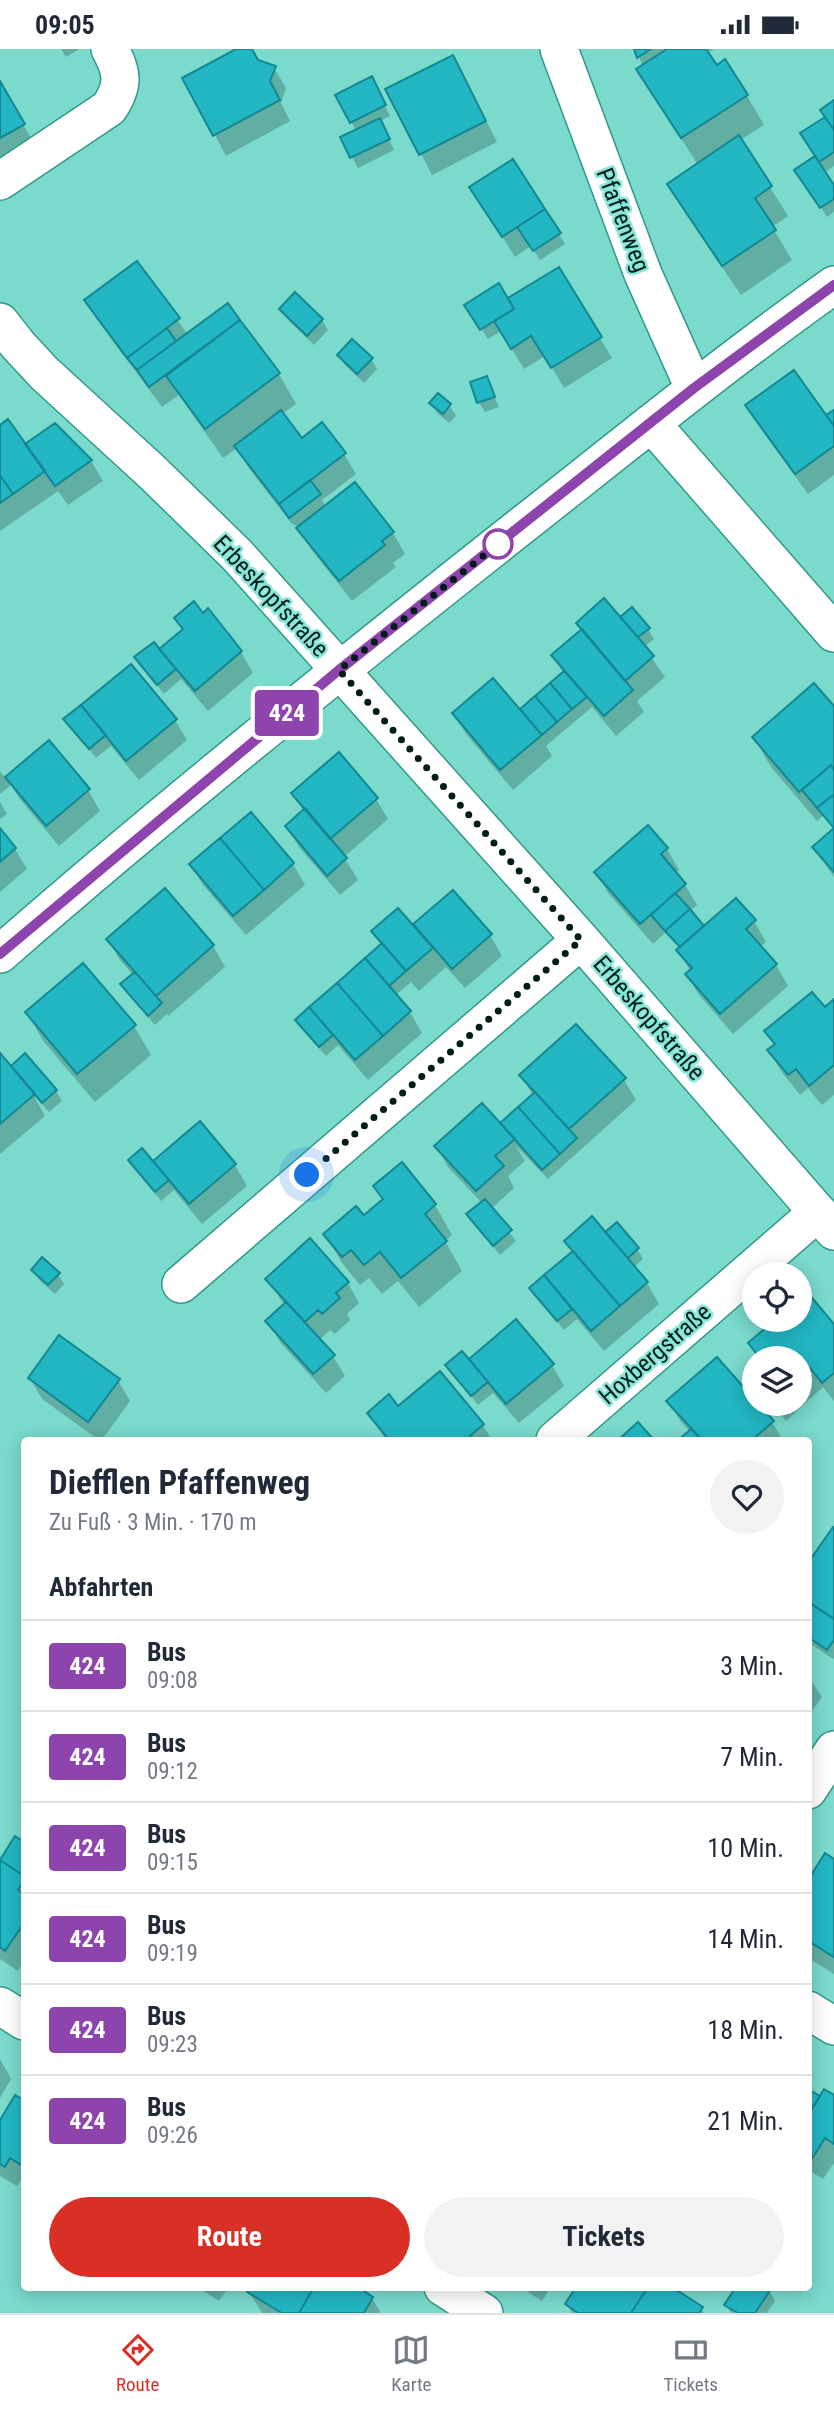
<!DOCTYPE html>
<html lang="de">
<meta charset="utf-8">
<style>
:root{--surface:#fff;--page:#f2f2f3;--text:#1f2937;--muted:#747a83;--line:#e0e1e3;--accent:#d93025}
body{margin:0;font-family:"Roboto Condensed",sans-serif;background:var(--page);color:var(--text);height:100vh;display:flex;flex-direction:column;font-size:26px;white-space:nowrap}
*{box-sizing:border-box;margin:0}
p{font-size:23px;color:var(--muted)}
.icon{flex:none;width:38px;height:38px;fill:none;stroke:currentColor;stroke-width:2;stroke-linecap:round;stroke-linejoin:round}
.map{position:relative;flex:1;overflow:hidden}
.details{position:absolute;left:21px;top:1388px;width:791px;height:854px;display:flex;flex-direction:column;background:var(--surface);border-radius:7px;box-shadow:0 4px 18px #0003}
.details>*{flex:none}
.badge{padding:0 14px;border-radius:5px;font-size:24px;line-height:46px}
.controls{position:absolute;left:742px;top:1213px;display:grid;gap:14px}
.controls a{display:grid;place-items:center;width:70px;height:70px;border-radius:50%;background:var(--surface);box-shadow:0 4px 18px #0003;font-size:35px}
.you{position:absolute;width:35px;height:35px;margin:-18px;border:5px solid #fff;border-radius:50%;background:#1a73e8;box-shadow:0 0 0 10px #1a73e833}
.map>.badge{position:absolute;translate:-50% -50%;box-shadow:0 0 0 4px #fff}
h2{padding:0 28px;font-size:26px;line-height:63px}
.round{display:grid;place-items:center;flex:none;width:74px;height:74px;border-radius:37px;background:var(--page)}
.headline{display:flex;align-items:center;justify-content:space-between;height:119px;padding:0 28px}
h1{font-size:33px;font-weight:700;line-height:52px}
.cta{display:flex;gap:14px;margin-top:auto;padding:14px 28px}
.cta a{flex:1;height:80px;border-radius:42px;background:var(--accent);color:#fff;font-size:28px;font-weight:700;line-height:80px;text-align:center}
.cta a+a{background:var(--page);color:var(--text)}
ul{padding:0;list-style:none}
li{display:flex;align-items:center;gap:21px;height:91px;padding:0 28px;border-top:2px solid var(--line)}
li div{flex:1}
li b{display:block;font-size:26px}
li em{font-style:normal}
li .badge{min-width:77px;font-weight:700;text-align:center}
.status{display:flex;justify-content:space-between;align-items:center;height:49px;padding:0 35px;background:var(--surface);direction:ltr}
.status svg{height:19px;fill:currentColor}
.dock{display:flex;justify-content:space-around;align-items:center;height:98px;border-top:2px solid var(--line);background:var(--surface);font-size:19px;color:var(--muted)}
.dock a{display:grid;justify-items:center;gap:4px}
.dock .selected{color:var(--accent)}
.map>svg:first-child{display:block}
</style>
<div class="status"><b>09:05</b><svg viewBox="0 0 49 12"><path d="M0 12V9h3v3zM5 12V6h3v6zM10 12V3h3v9zM15 12V0h3v12zM26 1h20v11H26zM47 4h2v5h-2z"/></svg></div>
<div class="map">
<svg width="834" height="2264" viewBox="0 0 834 2264">
<rect width="100%" height="100%" fill="#7adacc"/>
<!-- shadow -->
<path fill="#0003" d="M61,0H77L78,1L66,8Z
M240,0H251L258,13L274,19L286,39L281,54L290,72L226,107L215,86Z
M636,0H714L707,4L717,19L747,47L764,76L740,91L788,167L772,178L792,211L741,246L686,165L669,135L698,116L656,50Z
M464,29L497,93L432,126L421,105Z
M0,36L35,96L0,116Z
M377,40L390,67L380,72L394,101L358,119L342,89L356,82L338,47Z
M834,54V117L824,124L834,139V163L827,168L797,121L817,108L827,69Z
M484,159L559,185L565,195L540,211L531,197L515,208Z
M137,214L188,286L227,256L279,325L296,355L282,365L302,391L344,405L356,425L322,451L326,458L355,435L393,484L405,505L393,514L396,518L352,552L311,500L297,477L292,475L248,418L237,399L223,409L179,346L162,358L98,272L86,252Z
M558,220L612,309L564,339L545,307L524,320L501,282L488,290L473,266L507,251Z
M295,246L322,271L328,281L314,296L287,270L281,260Z
M340,306L371,310L377,320L364,334L345,316Z
M486,329L499,358L485,363L479,353Z
M438,346L450,357L456,367L449,374L437,364L431,354Z
M748,357L826,369L834,363V426L808,445L759,377Z
M0,378L25,397L91,412L103,432L68,456L58,442L0,482Z
M207,562L241,603L253,624L208,662L181,630L164,645L136,609L159,602L183,582L176,569L202,566Z
M620,570L648,580L654,590L644,598L665,628L637,652L644,663L616,687L592,658L546,697L552,707L513,741L466,685L454,665L526,669L564,625L553,607Z
M834,659V781L823,767L817,772L771,718L754,689Z
M66,671H175L187,691L139,731L111,697L96,709Z
M49,694L88,741L100,762L59,797L19,749L11,736L0,745V722L6,730Z
M294,745L376,750L388,770L344,808L358,831L340,846L299,798L287,777L304,762Z
M0,753L7,765L0,770Z
M250,765L293,815L305,836L246,886L203,836L192,816Z
M834,781V828L814,799Z
M0,782L15,800L27,820L0,843Z
M667,800L679,821L675,824L685,836L697,856L689,863L703,878L754,872L766,893L760,898L776,916L788,937L733,985L699,946L687,926L691,923L678,902L680,900L666,883L653,895L608,844L596,823Z
M165,842L213,897L225,918L168,967L167,965L155,976L128,945L123,935L133,926L120,911L108,890Z
M453,843L490,886L502,907L465,939L446,918L419,942L411,933L395,947L410,963L422,984L368,1031L338,996L326,1007L303,981L297,971L382,897L374,883L413,878Z
M834,952V1046L822,1056L808,1039L800,1046L781,1022L769,1001L775,997L766,983L824,960Z
M27,964L134,977L151,1006L95,1053L44,993Z
M576,977L624,1031L636,1051L548,1130L516,1097L525,1112L508,1127L514,1139L491,1160L516,1192L500,1206L468,1166L482,1154L448,1118L437,1097L500,1077L533,1047L521,1026Z
M25,1006L56,1042L62,1052L49,1063L36,1048L35,1049L45,1067L0,1105V1007L10,1019Z
M200,1074L235,1116L247,1137L202,1175L174,1141L161,1152L130,1112L153,1114Z
M402,1115L435,1156L452,1186L445,1192L462,1222L419,1258L398,1232L382,1245L369,1229L360,1236L342,1214L325,1185L364,1168L383,1152L375,1137Z
M605,1186L637,1200L643,1210L633,1219L647,1234L659,1255L604,1302L577,1270L564,1281L531,1239L573,1204L566,1192Z
M33,1221L58,1225L64,1235L55,1245L39,1231Z
M267,1230L348,1234L359,1254L347,1265L350,1271L335,1285L330,1281L319,1291L333,1307L345,1327L326,1344L280,1293L268,1272L285,1257Z
M808,1246L834,1278V1352L823,1338L786,1372L772,1354H800V1309H759L750,1294L800,1270V1253Z
M516,1273L552,1316L564,1337L519,1374L493,1344L478,1356L447,1316L469,1312Z
M716,1310L772,1373L783,1391H681L690,1383L681,1373L669,1353Z
M439,1324L483,1376L492,1391H386L369,1364L398,1359Z
M30,1329L118,1331L130,1352L102,1391H99L42,1350Z
M834,1481V1609L833,1610L808,1593V1517Z
M808,1627L822,1648L808,1668Z
M16,1789L24,1795V1911L18,1922L0,1910V1814Z
M834,1812V1925L808,1909V1834Z
M0,2010L11,2030L0,2049Z
M808,2042L821,2049L834,2048V2114L823,2130L808,2121Z
M16,2048L24,2053V2130L22,2129L17,2137L0,2127V2075Z
M197,2238H238L235,2243L228,2239L219,2252Z
M520,2238H551L542,2252Z
M769,2241L775,2252L767,2264H741L733,2259L734,2264H731L726,2256Z
M249,2243L372,2249L381,2264H262Z
M662,2243L701,2259L704,2264H572L567,2255Z"/>
<!-- building -->
<path fill="#22b7c3" stroke="#148892" stroke-width="2" d="M236,0H252L258,11L276,17L270,32L280,51L213,87L182,29Z
M634,0H651L637,9Z
M667,0H706L717,16L725,10L748,46L681,89L636,20Z
M453,6L486,72L419,106L385,40Z
M372,27L386,56L350,74L335,46Z
M0,32L25,75L0,89Z
M834,51V81L820,61Z
M825,68L834,81V103L819,113L800,84Z
M380,69L390,90L350,109L340,88Z
M739,86L772,137L755,149L776,181L722,217L667,135Z
M815,107L834,136V150L820,159L794,121Z
M513,110L545,160L502,188L469,138Z
M545,160L561,184L533,202L517,178Z
M137,212L180,269L127,309L84,251Z
M559,218L602,288L551,319L531,287L511,300L494,272L514,260L508,249Z
M499,234L514,260L480,281L464,256Z
M295,243L323,270L307,287L279,260Z
M228,254L240,271L149,338L137,321Z
M240,271L280,324L205,380L166,327Z
M167,279L176,292L137,321L127,309Z
M352,290L373,309L357,325L337,306Z
M794,321L834,377V397L795,425L745,356Z
M487,327L495,348L477,354L470,333Z
M438,344L451,355L443,365L429,354Z
M281,361L302,389L322,373L346,404L279,455L234,397Z
M834,361V377L826,366Z
M8,370L45,422L13,445L0,426V376Z
M55,374L92,411L55,437L25,395Z
M0,426L13,445L0,454Z
M310,431L321,445L289,469L279,455Z
M355,433L394,483L382,492L385,496L339,532L296,479Z
M604,549L654,607L625,632L576,574Z
M194,552L203,564L208,559L242,602L195,642L159,600L183,580L174,569Z
M632,558L650,579L638,588L620,568Z
M582,580L633,641L604,667L551,606Z
M154,593L176,620L157,636L134,608Z
M131,615L177,670L126,712L81,656Z
M564,622L587,648L572,660L550,634Z
M493,629L542,686L500,721L452,664Z
M550,634L572,660L557,673L535,647Z
M814,634L834,657V721L831,716L799,743L752,688Z
M535,647L557,673L542,686L520,660Z
M81,656L106,686L89,700L63,670Z
M49,691L90,740L46,777L5,728Z
M339,703L378,749L330,790L291,744Z
M831,716L834,721V745L817,759L802,741Z
M834,745V779L817,759Z
M305,759L347,809L327,827L285,777Z
M251,763L294,814L264,841L220,789Z
M648,776L668,799L661,805L686,835L640,875L594,823Z
M0,779L16,799L0,813Z
M834,779V823L812,798Z
M220,789L264,841L233,867L189,815Z
M165,839L214,896L156,947L106,890Z
M453,841L492,885L452,920L413,875Z
M675,844L690,860L665,882L651,866Z
M736,849L756,871L746,880L777,915L720,965L685,925L692,919L676,901Z
M398,859L433,899L406,922L371,882Z
M690,860L704,877L680,898L665,882Z
M382,894L406,922L389,937L365,909Z
M365,909L411,962L383,987L337,934Z
M83,914L136,976L77,1025L25,963Z
M135,923L162,954L148,967L120,935Z
M337,934L383,987L355,1011L309,958Z
M812,943L825,958L834,950V1016L809,1037L796,1020L788,1026L767,1001L775,995L764,982Z
M309,958L333,986L319,998L295,971Z
M576,975L626,1029L569,1080L519,1026Z
M0,1004L35,1045L0,1075Z
M25,1004L57,1041L42,1054L11,1017Z
M535,1043L577,1089L560,1105L518,1058Z
M482,1054L515,1090L495,1107L504,1117L476,1142L434,1097Z
M518,1058L560,1105L542,1121L500,1074Z
M200,1072L236,1115L189,1155L153,1112Z
M142,1099L169,1131L155,1143L128,1111Z
M402,1113L436,1155L425,1165L447,1192L401,1229L380,1203L364,1216L351,1201L342,1208L323,1185L356,1157L364,1166L383,1150L373,1137Z
M485,1150L512,1181L493,1197L466,1165Z
M592,1167L648,1233L620,1257L564,1192Z
M617,1173L639,1199L628,1209L605,1183Z
M310,1189L349,1233L336,1244L340,1249L322,1265L318,1261L305,1273L265,1230Z
M573,1202L620,1257L591,1282L544,1226Z
M42,1208L60,1224L48,1236L31,1221Z
M544,1226L572,1260L557,1272L529,1239Z
M808,1244L834,1275V1324L822,1334L810,1319L800,1327V1309H760L748,1294L776,1270H800V1251Z
M286,1253L335,1306L313,1325L265,1272Z
M516,1270L554,1315L506,1355L469,1310Z
M59,1286L120,1330L88,1373L28,1329Z
M462,1302L488,1333L471,1347L445,1316Z
M717,1308L754,1350V1354H758L774,1372L752,1391H702L666,1352Z
M440,1322L484,1375L465,1391H389L367,1364L389,1345L398,1357Z
M772,1354H790L779,1363Z
M638,1373L654,1391H618Z
M691,1380L702,1391H678Z
M833,1478L834,1479V1570L808,1553V1514Z
M809,1553L834,1570V1591L827,1601L808,1588Z
M15,1787L24,1793V1827L0,1811Z
M825,1804L834,1810V1908L808,1892V1831Z
M0,1811L24,1827V1831L18,1841L24,1845V1874L5,1902L0,1898Z
M808,2040L820,2047L808,2066Z
M824,2040L834,2046V2095L825,2089L811,2111L808,2109V2066Z
M15,2046L24,2051V2118L10,2109L5,2118L0,2115V2071Z
M250,2238H314L299,2264H282L247,2243Z
M314,2238H358L373,2248L364,2264H299Z
M576,2238H648L631,2264H578L565,2255Z
M648,2238H657L661,2241L663,2238H672L703,2258L699,2264H631Z
M736,2238H768L771,2240L755,2264H738L724,2256Z"/>
<g fill="none" stroke-linecap="round" stroke-linejoin="round">
<!-- minor casing -->
<g stroke="#32988b" stroke-width="40">
<path id="minor" d="M559,0L643,225L694,339
M0,132L109,59C124,36 123,24 110,0
M0,273L18,296L44,324L153,424L237,506L581,891L834,1182
M651,374L834,584
M0,905C166,760 338,622 511,485C618,401 723,315 834,236
M181,1235L581,891
M555,1391L818,1163
M808,1741L834,1701
M0,1957L24,1972
M808,1961L834,1977
M443,2238L484,2264"/>
</g>
<!-- minor -->
<use href="#minor" stroke="#fff" stroke-width="37"/>
</g>
<g fill="none" stroke-linecap="round" stroke-linejoin="round">
<!-- line casing -->
<g stroke="#fff" stroke-width="16">
<path id="line" d="M0,905L339,621L694,339L834,236"/>
</g>
<!-- line -->
<use href="#line" stroke="#8e44ad" stroke-width="10"/>
<!-- walk -->
<path stroke="#001d1a" stroke-width="7" stroke-dasharray="0 12.6" d="M307,1126L581,891L339,621L506,489L498,495"/>
</g>
<!-- markers -->
<circle fill="#fff" stroke="#8e44ad" stroke-width="3.5" cx="498" cy="495" r="14"/>
<g text-anchor="middle" dominant-baseline="central" stroke-width="5" stroke-linejoin="round" paint-order="stroke">
<!-- street labels -->
<g font-size="24" fill="#001d1a" stroke="#87e7d9">
<text transform="translate(623 171) rotate(69)">Pfaffenweg</text>
<text transform="translate(271 547) rotate(47)">Erbeskopfstraße</text>
<text transform="translate(649 969) rotate(49)">Erbeskopfstraße</text>
<text transform="translate(655 1305) rotate(-41)">Hoxbergstraße</text>
</g>
</g>
</svg>
<div class="controls">
<a><svg class="icon" aria-label="locate" viewBox="0 0 24 24"><circle cx="12" cy="12" r="6"/><path d="M12 2v4M12 18v4M2 12h4M18 12h4"/></svg></a>
<a><svg class="icon" aria-label="layers" viewBox="0 0 24 24"><path d="M12 4l9 5-9 5-9-5zM3 14l9 5 9-5"/></svg></a>
</div>
<div class="you" style="left:307px;top:1126px"></div>
<b class="badge" style="left:287px;top:664px;background:#8e44ad;color:#fff">424</b>
<section class="details">
<div class="headline"><div><h1>Diefflen Pfaffenweg</h1><p>Zu Fuß · 3 Min. · 170 m</p></div><a class="round"><svg class="icon" aria-label="heart" viewBox="0 0 24 24"><path d="M12 20l-8-8c-3-5 5-10 8-4 3-6 11-1 8 4z"/></svg></a></div>
<h2>Abfahrten</h2>
<ul>
<li><span class="badge" style="background:#8e44ad;color:#fff">424</span><div><b>Bus</b><p>09:08</p></div><em>3 Min.</em></li>
<li><span class="badge" style="background:#8e44ad;color:#fff">424</span><div><b>Bus</b><p>09:12</p></div><em>7 Min.</em></li>
<li><span class="badge" style="background:#8e44ad;color:#fff">424</span><div><b>Bus</b><p>09:15</p></div><em>10 Min.</em></li>
<li><span class="badge" style="background:#8e44ad;color:#fff">424</span><div><b>Bus</b><p>09:19</p></div><em>14 Min.</em></li>
<li><span class="badge" style="background:#8e44ad;color:#fff">424</span><div><b>Bus</b><p>09:23</p></div><em>18 Min.</em></li>
<li><span class="badge" style="background:#8e44ad;color:#fff">424</span><div><b>Bus</b><p>09:26</p></div><em>21 Min.</em></li>
</ul>
<div class="cta"><a>Route</a><a>Tickets</a></div>
</section>
</div>
<nav class="dock">
<a class="selected"><svg class="icon" aria-label="directions" viewBox="0 0 24 24"><path d="M12 3l9 9-9 9-9-9zM9 14v-3h6M13 9l2 2-2 2"/></svg>Route</a>
<a><svg class="icon" aria-label="map" viewBox="0 0 24 24"><path d="M3 6l6-2 6 2 6-2v14l-6 2-6-2-6 2zM9 4v14M15 6v14"/></svg>Karte</a>
<a><svg class="icon" aria-label="tickets" viewBox="0 0 24 24"><path d="M3 7h18v10H3zM15 7v10"/></svg>Tickets</a>
</nav>
